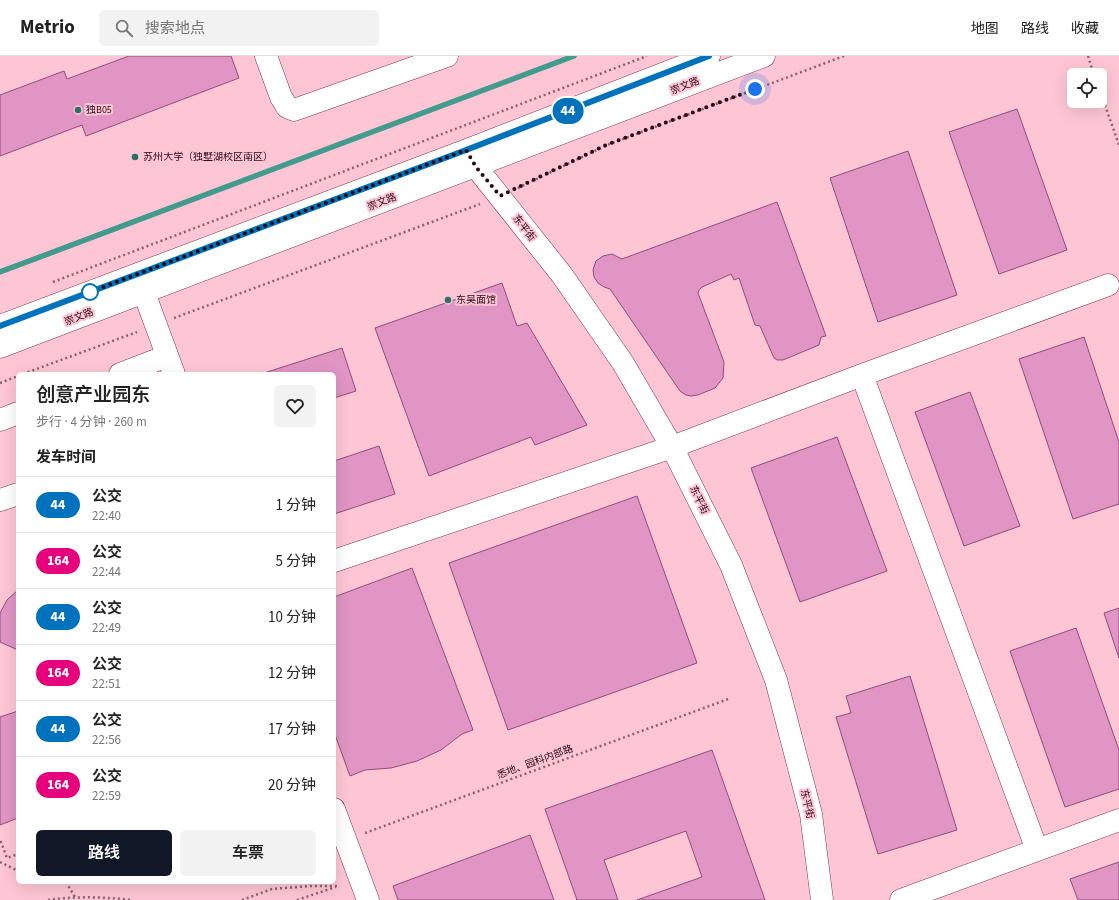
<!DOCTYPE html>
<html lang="zh">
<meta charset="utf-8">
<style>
:root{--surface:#fff;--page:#f2f2f2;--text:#222;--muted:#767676;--line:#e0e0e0;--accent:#111827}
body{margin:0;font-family:"Source Sans 3","Noto Sans SC",sans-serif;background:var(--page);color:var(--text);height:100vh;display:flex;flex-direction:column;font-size:15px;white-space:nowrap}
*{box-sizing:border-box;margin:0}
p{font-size:13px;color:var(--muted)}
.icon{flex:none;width:22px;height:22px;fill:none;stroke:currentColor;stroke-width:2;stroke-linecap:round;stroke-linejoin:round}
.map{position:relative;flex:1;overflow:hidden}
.panel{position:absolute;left:16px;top:316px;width:320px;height:512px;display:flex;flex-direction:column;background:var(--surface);border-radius:6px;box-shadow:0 4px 16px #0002}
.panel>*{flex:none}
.badge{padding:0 8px;border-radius:13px;font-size:14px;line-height:26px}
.controls{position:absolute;left:1067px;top:12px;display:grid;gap:8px}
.controls a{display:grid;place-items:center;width:40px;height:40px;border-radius:6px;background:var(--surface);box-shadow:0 4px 16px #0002;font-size:20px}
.you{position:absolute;width:20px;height:20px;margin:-10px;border:3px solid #fff;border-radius:50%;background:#1a73e8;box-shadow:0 0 0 6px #1a73e833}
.map>.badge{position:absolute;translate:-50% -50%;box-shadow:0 0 0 2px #fff}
h2{padding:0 20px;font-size:15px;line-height:36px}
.round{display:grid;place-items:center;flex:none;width:42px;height:42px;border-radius:6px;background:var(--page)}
.summary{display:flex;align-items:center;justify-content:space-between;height:68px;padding:0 20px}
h1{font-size:19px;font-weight:600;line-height:30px}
.button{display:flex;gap:8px;margin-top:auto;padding:8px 20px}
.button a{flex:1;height:46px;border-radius:6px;background:var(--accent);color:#fff;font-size:16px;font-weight:600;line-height:46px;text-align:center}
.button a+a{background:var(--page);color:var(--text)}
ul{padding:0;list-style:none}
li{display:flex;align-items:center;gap:12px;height:56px;padding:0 20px;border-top:1px solid var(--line)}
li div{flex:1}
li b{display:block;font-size:15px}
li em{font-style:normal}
li .badge{min-width:44px;font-weight:700;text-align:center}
header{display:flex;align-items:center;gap:24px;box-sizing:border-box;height:56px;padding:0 20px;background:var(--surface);border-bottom:1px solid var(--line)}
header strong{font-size:19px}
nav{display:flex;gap:22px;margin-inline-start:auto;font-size:14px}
.search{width:280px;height:36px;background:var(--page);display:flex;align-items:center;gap:10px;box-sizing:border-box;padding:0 14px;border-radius:6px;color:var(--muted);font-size:15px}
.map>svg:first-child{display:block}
</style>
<header>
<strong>Metrio</strong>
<div class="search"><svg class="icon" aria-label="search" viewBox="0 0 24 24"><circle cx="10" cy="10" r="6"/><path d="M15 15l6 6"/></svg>搜索地点</div>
<nav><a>地图</a><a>路线</a><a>收藏</a></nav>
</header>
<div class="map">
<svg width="1119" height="844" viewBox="0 0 1119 844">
<rect width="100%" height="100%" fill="#fec6d5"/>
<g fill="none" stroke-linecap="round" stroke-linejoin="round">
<!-- stream -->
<path stroke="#429b8c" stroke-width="5.5" d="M0,216L574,0"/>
</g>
<!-- building -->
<path fill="#e095c5" stroke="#914c7a" d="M129,0H231L239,22L86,80L82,69L0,100V39L64,15L67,23Z
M1017,53L1067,194L999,218L949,76Z
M908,95L957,239L878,266L830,122Z
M777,146L826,280L821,281L819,289L783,304H777L774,302L760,270L755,269L739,222L734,224L731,218L702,231L699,234L698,237L724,306L723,322L715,332L698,339L691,340L686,339L680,335L610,233L604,231L598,227L594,221L593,214L596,205L603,200L612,198L622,203Z
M502,227L517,270L527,267L587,369L535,389L531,381L429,420L375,272Z
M1084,281L1119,386V448L1073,463L1019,303Z
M342,292L356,335L334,342V318H261Z
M970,336L1020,470L964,490L915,356Z
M837,381L887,515L800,546L751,412Z
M379,390L395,438L334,458V405Z
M637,440L697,607L508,674L449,507Z
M412,512L473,674L462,678L441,694L417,705L391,712L365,714L350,720L334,676V541Z
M18,534V594L0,586V557L7,544Z
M1119,552V602L1104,557Z
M1076,572L1119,694V733L1065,751L1010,595Z
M910,620L957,774L878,798L836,661L851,657L846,640Z
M18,655V762L0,769V661Z
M712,694L765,844H637L702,821L686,775L604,804L618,844H577L545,753Z
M530,779L554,844H398L393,830Z
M1119,806V844H1078L1070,823Z"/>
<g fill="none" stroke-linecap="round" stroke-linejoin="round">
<!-- minor casing -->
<g stroke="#81344e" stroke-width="23">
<path id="minor" d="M266,0L281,41L287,51L294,54L447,0
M467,94L476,111L562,219L623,307L672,391L731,509L776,624L811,758L822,844
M139,223L174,318
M0,270L467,94L709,0
M0,291L764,0
M120,318L167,300
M862,319L1037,794
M0,364L18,357
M0,444L18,438
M334,505L672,391L862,319L1108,229
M334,753L368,844
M901,844L1119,764"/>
</g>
<!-- path -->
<path stroke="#8c616e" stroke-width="2.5" stroke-dasharray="2 3" stroke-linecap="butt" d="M1088,0L1094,19
M1100,35L1119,89
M518,132L607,89L844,0
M53,226L647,0
M174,262L480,148
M23,318L137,276
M0,327L18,320
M365,777L731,642
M0,786H1L7,802L18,798
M0,806L18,815
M66,826L75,841
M48,844C76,840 105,841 133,844
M242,844L272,833L310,830H340
M297,844L336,831"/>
<!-- minor -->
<use href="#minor" stroke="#fff" stroke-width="22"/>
</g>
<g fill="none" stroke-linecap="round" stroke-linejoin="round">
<!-- line casing -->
<g stroke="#fff" stroke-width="9">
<path id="line" d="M0,270L466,94L709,0"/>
</g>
<!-- line -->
<use href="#line" stroke="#0072bc" stroke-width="6"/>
<!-- walk -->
<path stroke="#280914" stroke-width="4" stroke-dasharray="0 7.2" d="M90,236L466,94L476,111L500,140L606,89L755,33"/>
</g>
<!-- markers -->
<g fill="#2b7166" stroke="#fec6d5" stroke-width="1.5">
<circle cx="78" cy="54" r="4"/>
<circle cx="135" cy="101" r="4"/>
<circle cx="448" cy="244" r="4"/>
</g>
<circle fill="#fff" stroke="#0072bc" stroke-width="2" cx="90" cy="236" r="8"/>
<g text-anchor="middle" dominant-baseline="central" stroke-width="4" stroke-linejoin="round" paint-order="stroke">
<!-- street labels -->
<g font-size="10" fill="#280914" stroke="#fec6d5">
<text transform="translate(685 30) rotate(-21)">崇文路</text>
<text transform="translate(382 146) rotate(-21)">崇文路</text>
<text transform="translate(524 172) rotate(52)">东平街</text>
<text transform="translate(79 261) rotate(-21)">崇文路</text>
<text transform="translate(699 444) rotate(64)">东平街</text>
<text transform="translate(535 706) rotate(-20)">悉地、园科内部路</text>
<text transform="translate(807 748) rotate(77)">东平街</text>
</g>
<!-- poi labels -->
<g font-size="10" fill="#280914" stroke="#fec6d5" text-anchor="start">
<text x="86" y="54">独B05</text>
<text x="143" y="101">苏州大学（独墅湖校区南区）</text>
<text x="456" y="244">东吴面馆</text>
</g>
</g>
</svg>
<div class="controls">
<a><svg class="icon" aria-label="locate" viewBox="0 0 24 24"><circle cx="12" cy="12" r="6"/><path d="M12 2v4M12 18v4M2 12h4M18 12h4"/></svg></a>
</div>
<div class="you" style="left:755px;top:33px"></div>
<b class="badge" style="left:568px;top:55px;background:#0072bc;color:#fff">44</b>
<section class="panel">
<div class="summary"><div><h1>创意产业园东</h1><p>步行 · 4 分钟 · 260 m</p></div><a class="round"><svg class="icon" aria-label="heart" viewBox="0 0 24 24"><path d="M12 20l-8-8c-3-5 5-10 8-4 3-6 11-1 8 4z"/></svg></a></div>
<h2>发车时间</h2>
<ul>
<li><span class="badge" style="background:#0072bc;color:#fff">44</span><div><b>公交</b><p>22:40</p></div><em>1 分钟</em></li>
<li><span class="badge" style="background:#e6007e;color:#fff">164</span><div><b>公交</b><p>22:44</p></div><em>5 分钟</em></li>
<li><span class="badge" style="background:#0072bc;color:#fff">44</span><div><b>公交</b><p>22:49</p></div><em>10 分钟</em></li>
<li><span class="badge" style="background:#e6007e;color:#fff">164</span><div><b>公交</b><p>22:51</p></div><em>12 分钟</em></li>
<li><span class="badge" style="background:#0072bc;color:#fff">44</span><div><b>公交</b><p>22:56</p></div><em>17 分钟</em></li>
<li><span class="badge" style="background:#e6007e;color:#fff">164</span><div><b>公交</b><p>22:59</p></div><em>20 分钟</em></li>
</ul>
<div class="button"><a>路线</a><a>车票</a></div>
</section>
</div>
